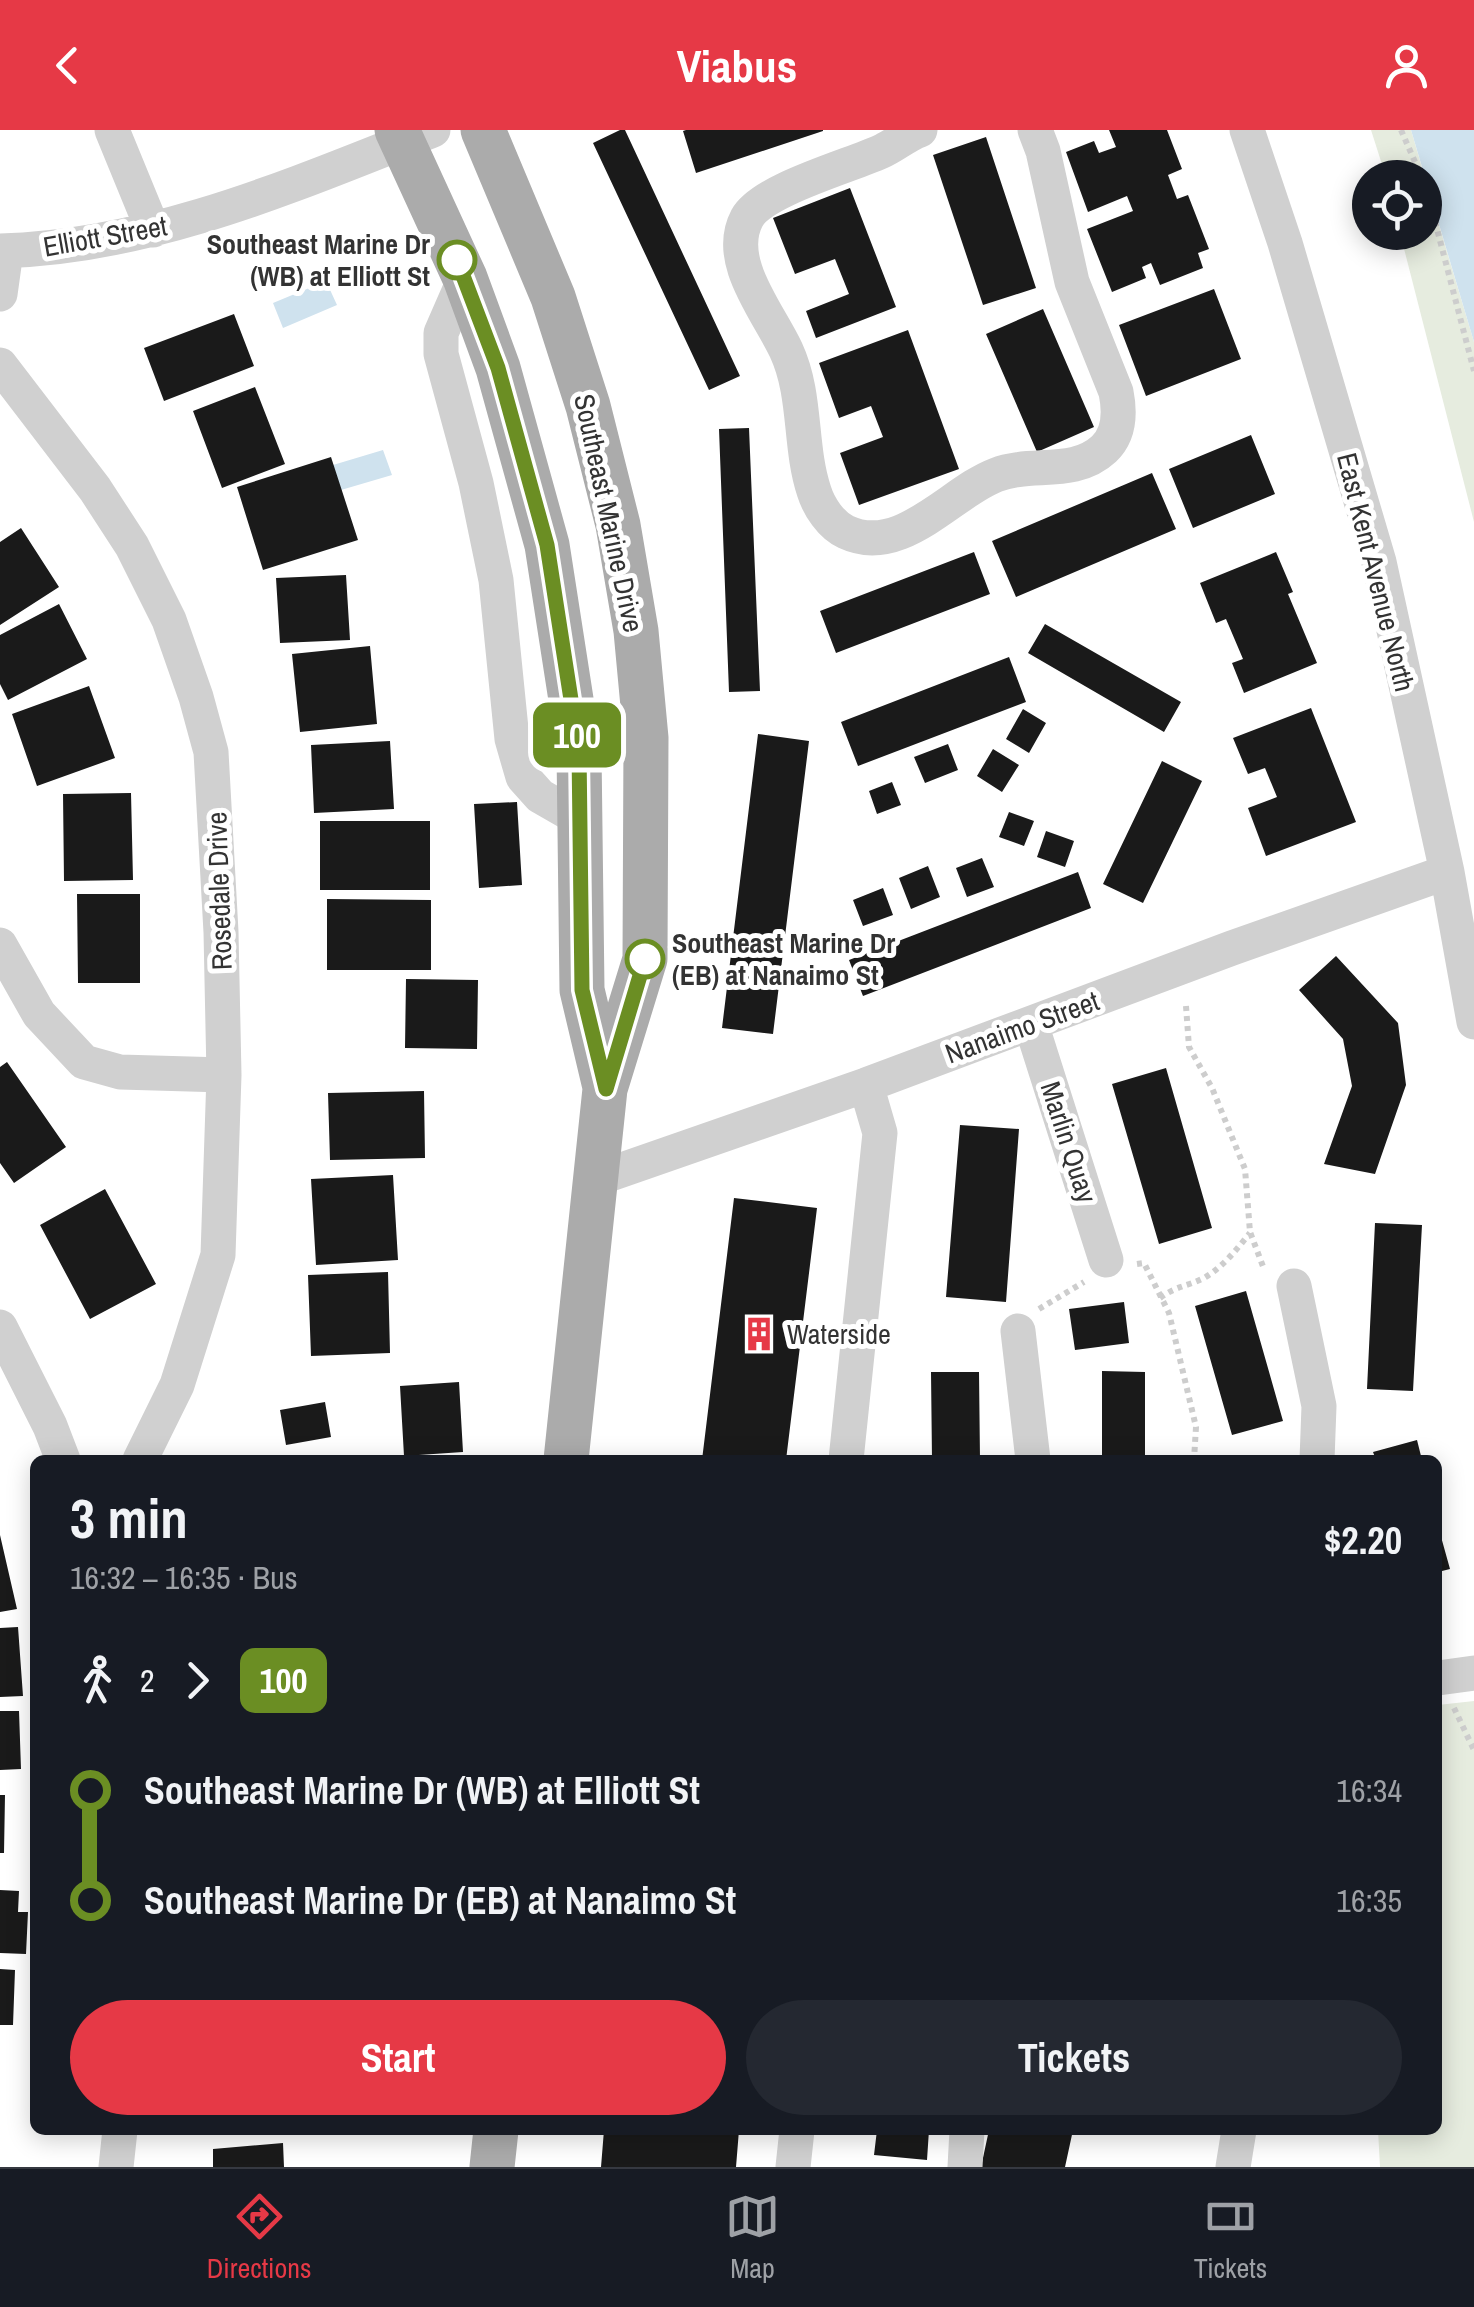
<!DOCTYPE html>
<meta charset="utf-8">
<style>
:root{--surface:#171b24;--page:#242831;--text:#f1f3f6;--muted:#9ea1a6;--line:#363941;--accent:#e63946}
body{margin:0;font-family:"Archivo Narrow",sans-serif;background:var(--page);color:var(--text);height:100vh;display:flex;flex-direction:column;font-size:38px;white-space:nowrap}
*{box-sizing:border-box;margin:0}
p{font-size:32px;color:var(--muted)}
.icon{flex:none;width:55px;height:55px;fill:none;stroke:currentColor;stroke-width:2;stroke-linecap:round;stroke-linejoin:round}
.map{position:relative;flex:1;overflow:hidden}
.side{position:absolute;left:30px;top:1325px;width:1412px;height:680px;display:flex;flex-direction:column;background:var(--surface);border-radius:15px;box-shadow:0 5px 25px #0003}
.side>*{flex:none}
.badge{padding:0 20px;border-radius:15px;font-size:35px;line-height:65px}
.buttons{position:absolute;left:1352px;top:30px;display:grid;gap:20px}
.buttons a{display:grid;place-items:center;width:90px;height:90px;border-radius:50%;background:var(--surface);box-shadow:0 5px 25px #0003;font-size:50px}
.map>.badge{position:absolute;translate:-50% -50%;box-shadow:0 0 0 5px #fff}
.legs{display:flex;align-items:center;gap:15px;height:110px;padding:0 40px;font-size:32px}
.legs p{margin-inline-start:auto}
.head{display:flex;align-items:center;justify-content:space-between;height:170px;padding:0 40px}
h1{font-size:55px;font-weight:700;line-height:75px}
.primary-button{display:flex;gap:20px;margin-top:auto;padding:20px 40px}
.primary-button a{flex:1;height:115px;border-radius:60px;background:var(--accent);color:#fff;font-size:40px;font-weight:700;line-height:115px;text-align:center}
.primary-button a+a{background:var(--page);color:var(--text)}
ul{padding:0 40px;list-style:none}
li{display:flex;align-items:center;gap:35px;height:110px;font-size:38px}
li i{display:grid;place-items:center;width:15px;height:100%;margin:0 12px;background:currentColor}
li i::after{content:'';width:25px;height:25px;margin:-12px;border:8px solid;border-radius:50%;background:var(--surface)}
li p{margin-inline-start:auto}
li:first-child i{background:linear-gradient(#0000 50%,currentColor 0)}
li:last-child i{background:linear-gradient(currentColor 50%,#0000 0)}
header{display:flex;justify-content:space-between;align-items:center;height:130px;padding:0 40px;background:var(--accent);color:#fff;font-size:45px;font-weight:700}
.menu{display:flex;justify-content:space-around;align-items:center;height:140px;border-top:2px solid var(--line);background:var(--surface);font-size:28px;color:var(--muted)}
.menu a{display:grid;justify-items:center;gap:5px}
.menu .current{color:var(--accent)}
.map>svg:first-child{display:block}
</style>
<header><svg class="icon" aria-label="back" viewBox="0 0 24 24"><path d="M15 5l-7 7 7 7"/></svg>Viabus<svg class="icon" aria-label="person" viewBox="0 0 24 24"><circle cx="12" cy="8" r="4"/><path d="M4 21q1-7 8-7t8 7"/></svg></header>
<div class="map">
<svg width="1474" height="2037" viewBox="0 0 1474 2037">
<rect width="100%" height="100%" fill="#fff"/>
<!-- green -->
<path fill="#e6ecdf" d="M1371,0H1411L1425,48L1386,47Z
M1425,48L1474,212V392L1400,103L1425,102Z
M1474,1571V2037H1380L1378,2000H1438V1575Z"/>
<!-- water -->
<path fill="#cfe2ee" d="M1411,0H1474V212Z
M326,151L337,175L283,198L273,173Z
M383,320L392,345L341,360L333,335Z"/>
<!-- building -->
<path fill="#1a1a1a" d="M620,0H625L740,246L709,260L593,13Z
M686,0H823V1L696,43L683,1Z
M1109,0H1167L1182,39L1168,45L1177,69L1188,65L1209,119L1198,123L1203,138L1160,155L1151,133L1142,137L1146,148L1112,162L1087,99L1133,81L1127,66L1088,82L1066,22L1094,11L1099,23L1116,17Z
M986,7L1036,158L983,175L933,25Z
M850,58L896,177L816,208L806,181L849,164L835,129L795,144L773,88Z
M1214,159L1241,229L1146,266L1119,195Z
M1043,179L1094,297L1037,322L986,204Z
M234,184L254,236L164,271L144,218Z
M908,200L959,339L859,375L840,323L883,307L871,276L839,288L819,233Z
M255,257L285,334L222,358L193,281Z
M749,298L760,561L729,562L719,299Z
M1251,305L1275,364L1193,398L1169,339Z
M331,327L358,410L263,440L237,357Z
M1152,343L1176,399L1016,467L992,411Z
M21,398L59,457L0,495V412Z
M974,422L990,464L836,523L820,481Z
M1276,422L1293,462L1288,464L1317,533L1244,563L1232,533L1243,529L1226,489L1216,493L1200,453Z
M346,445L350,510L280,513L276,448Z
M59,474L87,529L8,570L0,554V505Z
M1045,494L1181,572L1164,602L1028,523Z
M370,516L377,594L300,602L292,524Z
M1009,527L1026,572L858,636L841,592Z
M89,556L115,628L37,656L12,584Z
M1311,578L1356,692L1266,726L1248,678L1277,667L1265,638L1248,644L1233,608Z
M1023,579L1046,593L1029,623L1006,609Z
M758,604L809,611L773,904L722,898Z
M390,611L394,679L314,683L311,615Z
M948,614L958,640L925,653L914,627Z
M993,619L1019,635L1002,662L977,646Z
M1162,631L1202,651L1143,773L1103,754Z
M892,652L901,675L877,684L869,661Z
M131,663L133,750L64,751L63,664Z
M517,672L522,755L479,758L474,674Z
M1009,682L1034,691L1024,716L999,707Z
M320,691H430V760H320Z
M1046,701L1074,711L1065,737L1037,727Z
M982,728L994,757L967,767L956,738Z
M928,736L940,767L911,779L899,748Z
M1078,742L1091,778L863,866L849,830Z
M883,758L893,785L863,796L853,770Z
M77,764H140V853H78Z
M327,769L431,770V840H327Z
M1336,826L1398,893L1406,955L1375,1044L1324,1034L1352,956L1343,909L1299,860Z
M406,849L478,850L477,919L405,918Z
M7,932L66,1017L14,1053L0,1033V937Z
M1166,938L1212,1098L1159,1114L1112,954Z
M424,961L425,1028L330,1030L328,963Z
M960,995L1019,999L1006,1172L946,1167Z
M393,1045L398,1130L316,1135L311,1049Z
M105,1059L156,1154L90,1189L40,1095Z
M734,1068L817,1078L786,1330H702Z
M1375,1093L1422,1095L1413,1261L1367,1259Z
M388,1142L390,1223L311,1226L308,1145Z
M1246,1161L1283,1291L1232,1305L1195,1176Z
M1124,1172L1129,1213L1075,1220L1069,1179Z
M1102,1241L1145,1242V1330H1102Z
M931,1242H979L980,1330H932Z
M459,1252L463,1322L404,1326L400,1256Z
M325,1272L331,1307L286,1315L280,1280Z
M1417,1310L1422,1330H1376L1373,1322Z
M1438,1396L1450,1439L1438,1442Z
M0,1405L17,1479L0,1482Z
M18,1497L23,1566L0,1567V1498Z
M0,1581H19L21,1639L0,1640Z
M0,1665H5L4,1723H0Z
M0,1760L19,1761L18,1782H28L26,1824L0,1823Z
M0,1839L15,1840L13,1895H0Z
M604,2000H739L736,2037H601Z
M877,2000H929L927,2030L874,2025Z
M989,2000H1073L1065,2037H981Z
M283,2013L284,2037H213V2019Z"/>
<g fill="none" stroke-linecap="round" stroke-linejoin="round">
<!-- path -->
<path stroke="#cdcdcd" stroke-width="6" stroke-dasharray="5 5" stroke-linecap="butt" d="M1401,0L1422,48
M1425,53L1474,241
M1186,876L1189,917L1212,958L1245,1039L1250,1102L1264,1139
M1137,1134L1144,1133L1169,1183L1196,1297L1194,1330
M1160,1168C1178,1155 1186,1157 1204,1148C1223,1137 1236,1120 1250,1103
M1039,1179L1084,1152
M1454,1578L1474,1620"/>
<!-- minor -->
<path stroke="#d0d0d0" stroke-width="35" d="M112,0L153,100
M920,0C906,5 894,16 880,22C849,36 762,60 747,88C724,131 769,183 786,220C807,265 799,316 814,361C819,377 831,395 846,402C901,428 951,362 996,345C1031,331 1074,347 1104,319C1120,304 1120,282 1116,262L1072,152L1043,21L1035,0
M1247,0L1285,113L1379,432L1447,742L1474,892
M0,121C152,117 293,55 433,0
M465,148L441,203V224L476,353L496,450L512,609L523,647L540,666L580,689
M0,164L6,121
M0,235L95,359L132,416L169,490L196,567L211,622L221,802L224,945L218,1125L177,1255L140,1330
M0,815L39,884L84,932L120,942L224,945
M1031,894L1106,1130
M596,1049L866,955L1232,818L1447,742
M1294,1156L1319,1276L1317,1330
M0,1197L50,1296L63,1330
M1018,1201L1033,1330
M846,1330L880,1003L866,955
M1438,1548L1474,1543
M116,2037L120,2000
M793,2037L797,2000
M965,2037L967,2000
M1233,2037L1239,2000"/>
<!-- major -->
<path stroke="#ababab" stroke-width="45" d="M397,0L465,148L498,238L547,415L579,621L582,860L605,957
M483,0L553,167L588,276L618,395L636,501L646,608L645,829L605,959L566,1330
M492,2037L496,2000"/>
</g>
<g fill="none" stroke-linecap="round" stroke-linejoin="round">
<!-- line-1 casing -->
<g stroke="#fff" stroke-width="22">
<path id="line-1" d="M457,130L498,238L547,415L579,621L582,860L606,959L645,829"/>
</g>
<!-- line-1 -->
<use href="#line-1" stroke="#6b8e23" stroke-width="15"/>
</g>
<!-- icons -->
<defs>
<g id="building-bare" transform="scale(2.7)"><path d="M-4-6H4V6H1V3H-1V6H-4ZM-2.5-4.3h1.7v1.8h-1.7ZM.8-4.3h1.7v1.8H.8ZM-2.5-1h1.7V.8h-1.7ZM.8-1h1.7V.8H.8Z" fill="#e63946" stroke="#fff" stroke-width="2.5" paint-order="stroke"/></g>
</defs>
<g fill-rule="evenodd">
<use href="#building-bare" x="759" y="1204"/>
</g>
<!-- markers -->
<g fill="#fff" stroke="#6b8e23" stroke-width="5">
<circle cx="457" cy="130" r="18"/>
<circle cx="645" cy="829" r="18"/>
</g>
<g text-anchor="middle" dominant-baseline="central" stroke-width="10" stroke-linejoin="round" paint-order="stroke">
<!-- street labels -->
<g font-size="28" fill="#333" stroke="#fff">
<text transform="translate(105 106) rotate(-10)">Elliott Street</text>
<text transform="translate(609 383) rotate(78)">Southeast Marine Drive</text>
<text transform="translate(1376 442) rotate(76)">East Kent Avenue North</text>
<text transform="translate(219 761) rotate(-92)">Rosedale Drive</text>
<text transform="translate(1022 897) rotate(-20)">Nanaimo Street</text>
<text transform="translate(1069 1012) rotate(72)">Marlin Quay</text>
</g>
<!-- stop labels -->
<g font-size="28" font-weight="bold" fill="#333" stroke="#fff" text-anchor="end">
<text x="430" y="114">Southeast Marine Dr<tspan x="430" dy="32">(WB) at Elliott St</tspan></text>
<text x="672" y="813" text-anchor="start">Southeast Marine Dr<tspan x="672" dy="32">(EB) at Nanaimo St</tspan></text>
</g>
<!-- poi labels -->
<g font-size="28" fill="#333" stroke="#fff" text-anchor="start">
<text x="787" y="1204">Waterside</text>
</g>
</g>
</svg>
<div class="buttons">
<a><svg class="icon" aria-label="locate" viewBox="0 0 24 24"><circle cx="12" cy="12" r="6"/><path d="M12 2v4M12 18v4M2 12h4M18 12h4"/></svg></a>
</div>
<b class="badge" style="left:577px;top:605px;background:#6b8e23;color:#fff">100</b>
<section class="side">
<div class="head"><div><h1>3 min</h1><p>16:32 – 16:35 · Bus</p></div><b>$2.20</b></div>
<div class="legs"><svg class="icon" aria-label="walk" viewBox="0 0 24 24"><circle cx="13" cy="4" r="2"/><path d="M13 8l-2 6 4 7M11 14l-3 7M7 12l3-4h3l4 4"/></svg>2<svg class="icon" aria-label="forward" viewBox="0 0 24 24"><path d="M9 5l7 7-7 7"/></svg><b class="badge" style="background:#6b8e23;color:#fff">100</b></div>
<ul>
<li><i style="color:#6b8e23"></i><b>Southeast Marine Dr (WB) at Elliott St</b><p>16:34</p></li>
<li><i style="color:#6b8e23"></i><b>Southeast Marine Dr (EB) at Nanaimo St</b><p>16:35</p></li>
</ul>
<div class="primary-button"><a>Start</a><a>Tickets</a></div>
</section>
</div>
<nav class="menu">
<a class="current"><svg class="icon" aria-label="directions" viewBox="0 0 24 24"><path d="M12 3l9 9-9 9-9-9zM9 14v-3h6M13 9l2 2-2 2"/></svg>Directions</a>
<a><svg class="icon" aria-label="map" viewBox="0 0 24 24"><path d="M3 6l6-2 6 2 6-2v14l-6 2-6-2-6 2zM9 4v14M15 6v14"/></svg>Map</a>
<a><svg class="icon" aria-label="tickets" viewBox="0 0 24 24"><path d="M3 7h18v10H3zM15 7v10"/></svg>Tickets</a>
</nav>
